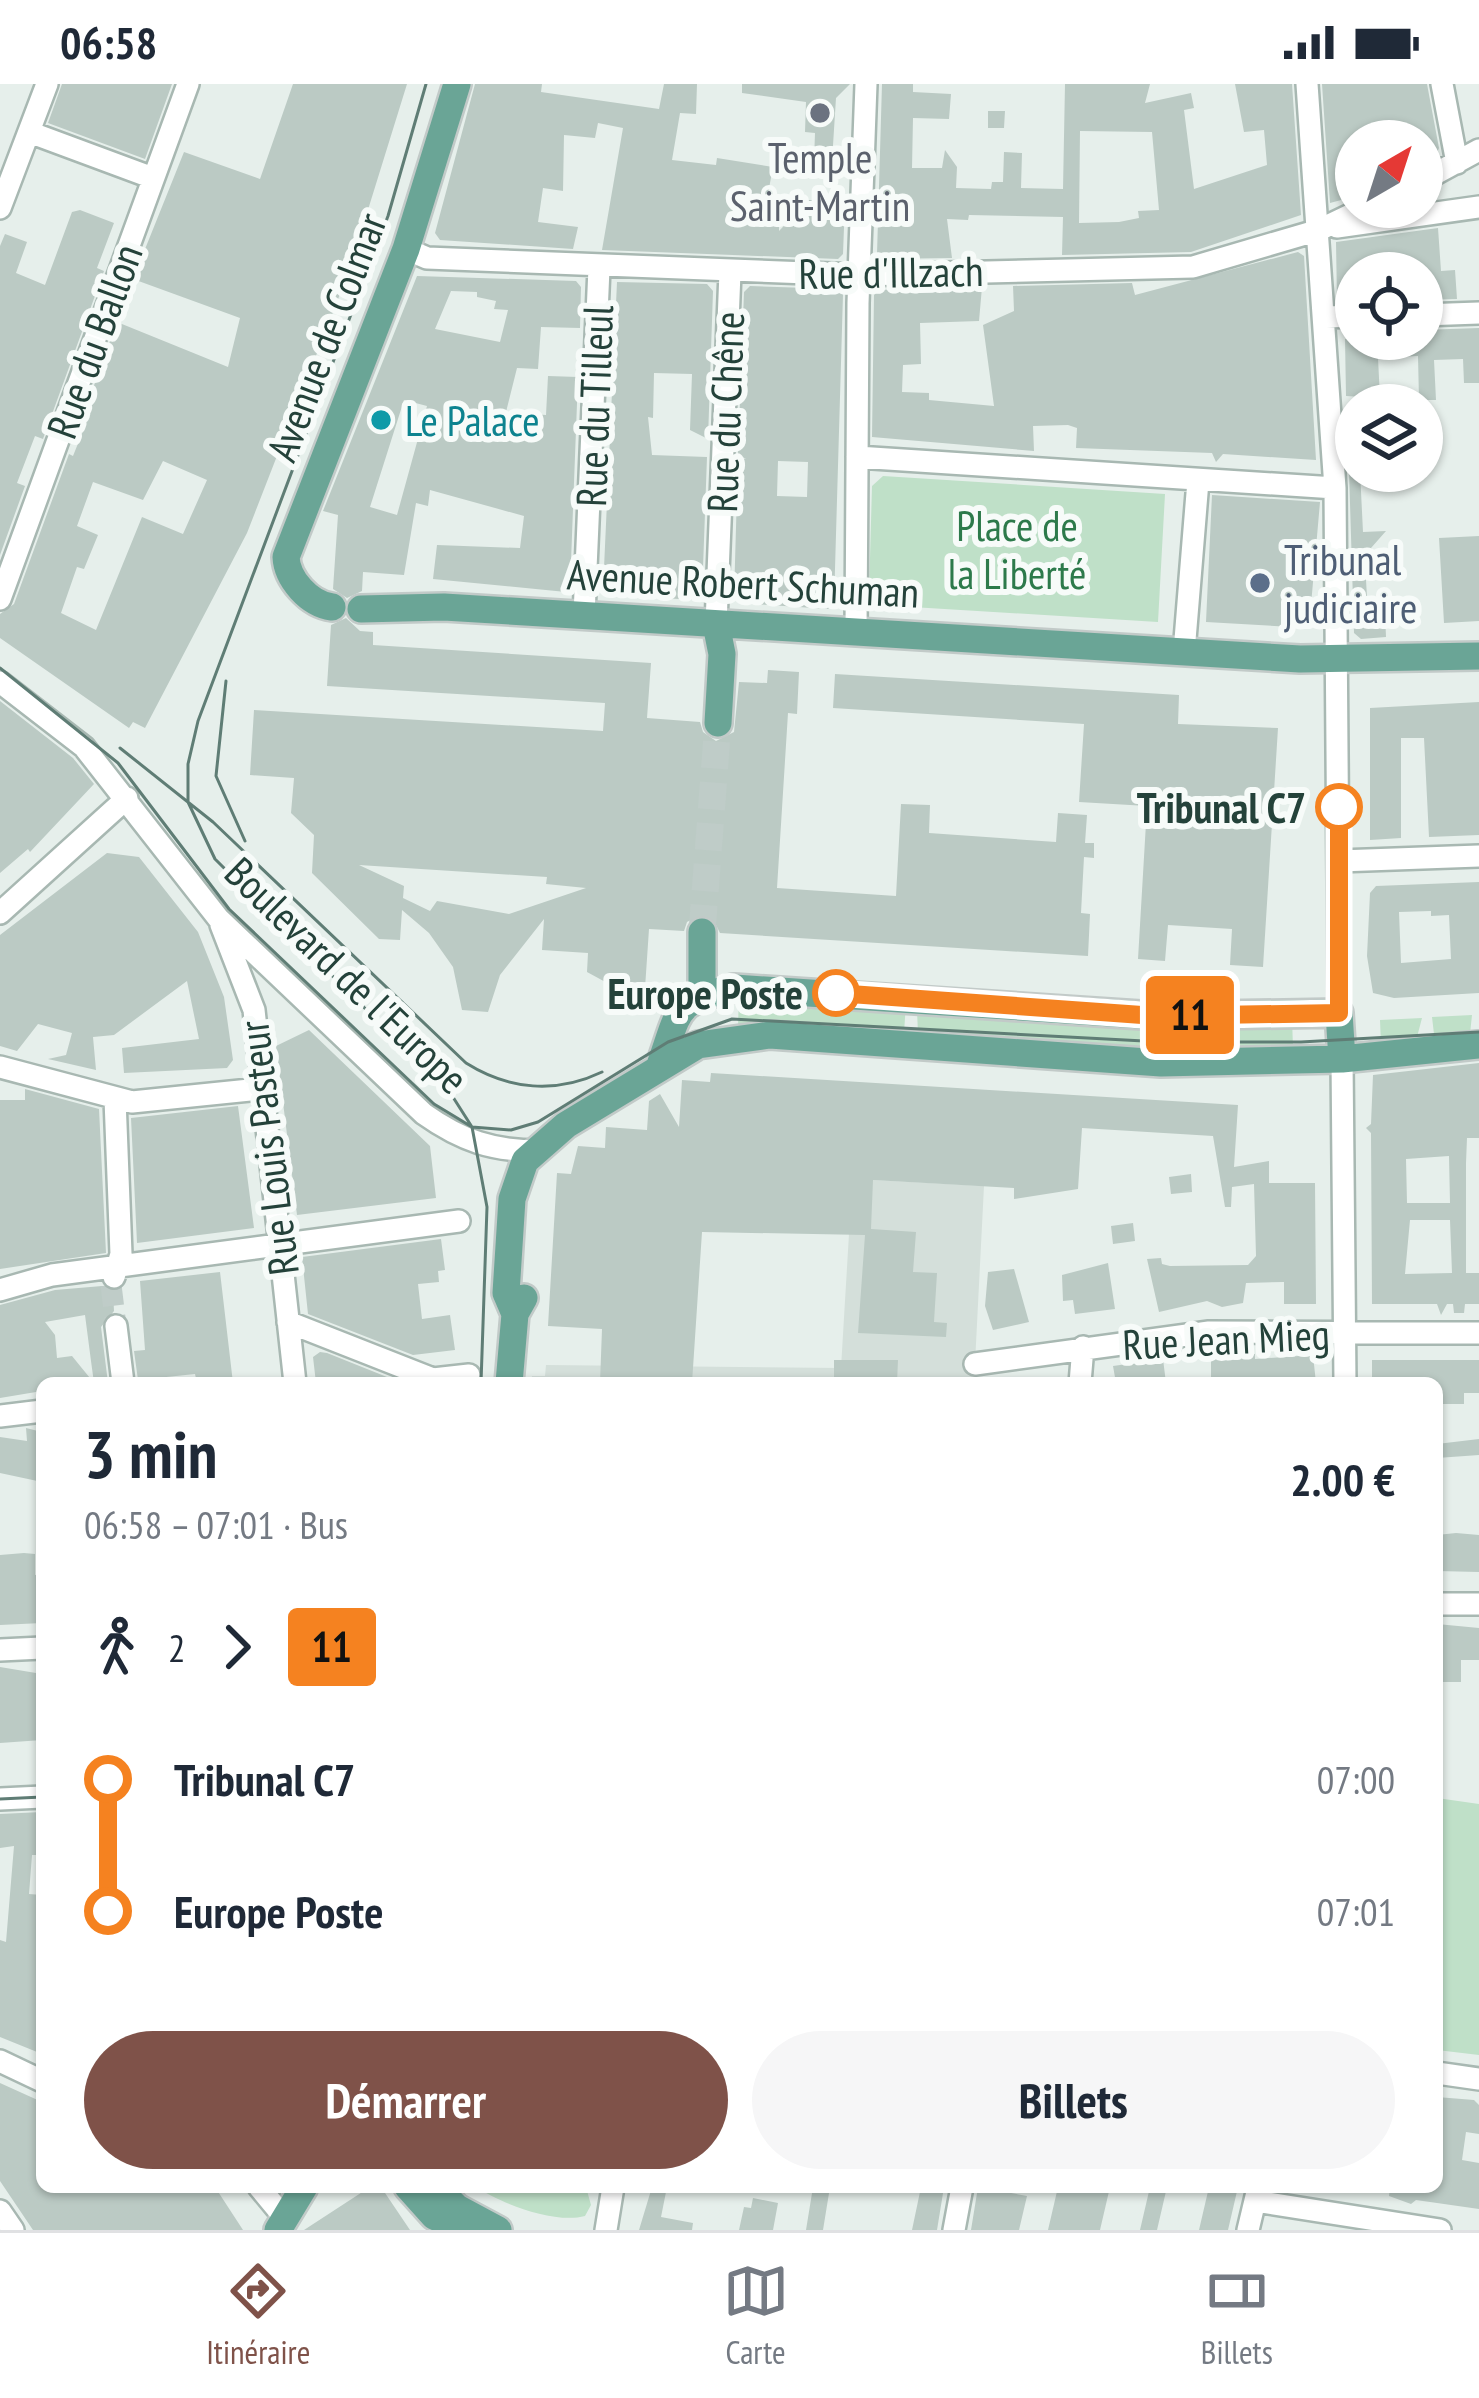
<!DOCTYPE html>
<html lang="fr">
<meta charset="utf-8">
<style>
:root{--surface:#fff;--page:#f6f6f7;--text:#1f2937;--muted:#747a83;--line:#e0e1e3;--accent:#7f5249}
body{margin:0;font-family:"PT Sans Narrow",sans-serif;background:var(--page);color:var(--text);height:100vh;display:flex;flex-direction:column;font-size:45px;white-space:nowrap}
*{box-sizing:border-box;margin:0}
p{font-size:39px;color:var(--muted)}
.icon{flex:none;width:66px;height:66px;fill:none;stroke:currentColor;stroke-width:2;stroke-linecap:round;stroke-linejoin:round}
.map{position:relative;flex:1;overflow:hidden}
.drawer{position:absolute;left:36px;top:1293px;width:1407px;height:816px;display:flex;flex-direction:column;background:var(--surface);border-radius:18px;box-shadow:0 3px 9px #0004}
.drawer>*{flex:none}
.badge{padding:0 24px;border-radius:9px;font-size:42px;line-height:78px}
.needle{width:78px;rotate:39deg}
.buttons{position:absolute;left:1335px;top:36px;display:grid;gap:24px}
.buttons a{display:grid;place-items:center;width:108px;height:108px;border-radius:50%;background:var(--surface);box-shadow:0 3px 9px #0004;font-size:60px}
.map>.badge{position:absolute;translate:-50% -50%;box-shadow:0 0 0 6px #fff}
.legs{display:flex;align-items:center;gap:18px;height:132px;padding:0 48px;font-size:39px}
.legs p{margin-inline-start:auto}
.headline{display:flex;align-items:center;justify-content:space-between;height:204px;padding:0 48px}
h1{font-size:66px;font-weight:800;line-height:90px}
.button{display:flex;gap:24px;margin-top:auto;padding:24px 48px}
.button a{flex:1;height:138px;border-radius:72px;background:var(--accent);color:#fff;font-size:48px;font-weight:800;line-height:138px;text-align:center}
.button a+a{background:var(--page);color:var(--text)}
ul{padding:0 48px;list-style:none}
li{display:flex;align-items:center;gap:42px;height:132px;font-size:45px}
li i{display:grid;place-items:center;width:18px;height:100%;margin:0 15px;background:currentColor}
li i::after{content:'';width:30px;height:30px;margin:-15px;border:9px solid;border-radius:50%;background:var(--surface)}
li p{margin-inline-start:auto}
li:first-child i{background:linear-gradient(#0000 50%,currentColor 0)}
li:last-child i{background:linear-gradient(currentColor 50%,#0000 0)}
.status{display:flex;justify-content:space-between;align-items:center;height:84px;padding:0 60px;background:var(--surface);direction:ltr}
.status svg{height:33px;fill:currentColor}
.tabs{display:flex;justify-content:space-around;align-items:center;height:168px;border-top:3px solid var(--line);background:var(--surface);font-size:33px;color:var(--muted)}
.tabs a{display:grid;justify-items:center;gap:6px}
.tabs .on{color:var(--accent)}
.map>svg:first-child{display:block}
</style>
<div class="status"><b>06:58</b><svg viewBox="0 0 49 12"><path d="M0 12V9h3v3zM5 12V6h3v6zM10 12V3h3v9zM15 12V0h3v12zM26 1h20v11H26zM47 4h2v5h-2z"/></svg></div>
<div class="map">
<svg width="1479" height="2146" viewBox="0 0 1479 2146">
<rect width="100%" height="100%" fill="#e6efeb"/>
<!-- built -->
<path fill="#d4dfda" d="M873,1096L984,1102L974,1299H531L532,1292H545L546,1281L841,1284L849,1150Z"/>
<!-- green -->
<path fill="#bfe0c8" d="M883,392L1165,410L1158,538L879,521L869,510L872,402Z
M739,909L906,919L904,949L738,943Z
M917,926L1292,934L1293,964L1157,965L918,950Z
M1472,931L1470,950H1434L1432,933Z
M1422,934L1417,953L1381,960L1380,936Z
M1437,1714L1479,1720V1971L1437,1966Z
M476,2103H586L591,2121L585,2132C555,2140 502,2120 476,2103Z"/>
<!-- building -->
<path fill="#bbcac4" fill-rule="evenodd" d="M62,0H172L145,75L48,39Z
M293,0H407L349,187L247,449L145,644L133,638L129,644L0,554V530L14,520L69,370L73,372L85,342L80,340L117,238L228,283L240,234L133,195L184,68L260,95ZM163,377L207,396L183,450L142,433L96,546L61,529L77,483L84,485L98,451L77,442L93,398L143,416Z
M475,0H542L541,8L659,25L664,0H697L696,30L680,29L672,76L716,81L717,74L773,83L767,115H779V147L809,116L845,117L843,170L838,175L602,166L623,44L598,39L595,54L564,51L563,107L543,104L538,138L578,143L573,165L440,156L435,149Z
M742,0H850L836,14L832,77H814L815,49L805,48L806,18L742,9Z
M882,0H913V8L951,10L949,35L913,34L912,84H942L945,66L957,83L956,104L991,105L992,98H1003L1004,68L1022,69L1021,104L1063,105L1065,0H1150L1145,19L1191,9L1194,24L1184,26L1194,105L1267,81L1264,46L1244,48L1235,0H1292L1301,131L1191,168L1062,171L1063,133L969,131L968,136L947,135L952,174L882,175L877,170ZM1080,47L1152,48L1159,126L1138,127L1139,134L1119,138L1079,139Z
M1322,0H1427L1439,64L1435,73L1422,79V57H1356V112L1330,119Z
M988,27H1005L1004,44H988Z
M80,126L114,139L97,184L104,187L43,355L35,352L17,399L25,402L0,471V162L5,150L27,158L16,189L45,201L72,128Z
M1438,144L1441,187L1455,186L1457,215L1422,216L1418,177L1396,175L1359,180L1356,217H1337L1336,158Z
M1298,168L1304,172L1316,376L1223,370L1216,378L1212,369L1076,364L1077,344L1068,341L1033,342L1034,367L872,353L874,211L879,206L982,203L979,237L920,239L921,280L903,281L902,308L929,309V316L994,322L983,241L1014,227L1013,202L1132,199L1135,211Z
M417,192L576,197L581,203L580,244L541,243L538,285L517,284L506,328L546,331L548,292L578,293L570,504L566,508L433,495L437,461L520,464L524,432L430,406L428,422L416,419L404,491L363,488L362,507L347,514L333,505L338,431L323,427ZM451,207L477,208V213L496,217L494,225L508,226L500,258L435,245ZM404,316L427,322L397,431L370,423Z
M617,198L707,200L713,207L708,355L690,346L692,290L654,289L653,334L648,333L652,371L707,373L702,512L697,516L608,511L603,506Z
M750,202L838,205L843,210L834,519L828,525L740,519L734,513L738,374L746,375L738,371L744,208ZM778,377L808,378L807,413L777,412Z
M1479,244V299H1464L1463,275L1434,276L1436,316H1419L1418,272L1378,274L1380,314L1346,312L1345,255H1422V246Z
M1349,387H1360L1363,448L1386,447L1371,464L1388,478L1365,479L1368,530L1385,529L1386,553L1361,555L1354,549Z
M1212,411L1320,418L1309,544L1206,538Z
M1479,452V537L1444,539L1439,454Z
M346,534L360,547L373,548V561L651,579L647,634L700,638L703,648L716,657L734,648L739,598L767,599L768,586L799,588L797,630L788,629L777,804L896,812L901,720L930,721L929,749L1056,758L1058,729L1087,731L1085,759H1094V774L1084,773L1081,829L1090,830L1088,872L720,849L712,833L701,830L687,838L684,847L649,845L644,919L587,888L588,869L542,866L544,835L500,891L488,928L462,926L453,883L429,849L402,826L400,856L379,855L312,789L314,751L291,729L294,694L250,691L254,626L603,647L605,619L327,602L331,541ZM359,781L547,793L546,800L586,804L509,830L437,817L430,827L403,814L404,802Z
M835,590L1179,611L1178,640L1278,644L1263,883L1230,881L1232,845L1168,841L1165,877L1138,875L1147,722L1079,718L1084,640L833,624Z
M0,617L73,674L94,700L30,768L28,765L0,789Z
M1479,618V751L1429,753L1424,654H1401V754L1370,756V624Z
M107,769L139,773L198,848L224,913L233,976L227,984L124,989L122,964L199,955L187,897L114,951L93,953L96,986L48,975L66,971L72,949L38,940L17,967L0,962V851Z
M1479,798V909L1394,914L1373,909L1367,872L1370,809L1376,802ZM1431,827V832L1449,831L1451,875L1401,879L1399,828Z
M309,946L430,1062L436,1114L297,1131L276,962Z
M1479,979V1054H1467L1466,1079V1189H1479V1220H1465L1464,1229H1454L1453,1220H1447L1441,1231L1437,1220H1372L1371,1049L1366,1044L1371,1040L1373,991ZM1449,1072L1450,1119H1407L1406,1075ZM1410,1136H1450L1452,1189L1405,1190Z
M711,989L1238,1021L1234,1083L1269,1077V1099H1315L1316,1220H1284V1198L1246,1199L1243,1219L1222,1223L1207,1217L1159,1228L1147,1175L1161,1174L1162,1180L1170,1182L1248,1181L1256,1172L1254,1100L1232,1103L1231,1123H1225L1213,1052L1082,1044L1078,1105L1014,1115V1104L873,1096L871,1145L916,1148L913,1188L937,1189L934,1238L947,1239L946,1253L858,1249L865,1151L702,1148L692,1299H600L602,1245L548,1242L557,1089L571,1090L578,1062L605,1064L606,1043L647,1046L649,1017L660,1010L679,1043L682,996L710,998Z
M25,1005L99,1025L106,1169L0,1185V1016H25Z
M238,1022L254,1144L137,1159L131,1034Z
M1191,1090L1192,1108L1171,1110L1169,1093Z
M1133,1139L1135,1157L1113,1160L1111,1142Z
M441,1155L445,1186L438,1187L439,1198L418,1200L422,1235L450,1231L455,1266L413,1271L308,1230L302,1173Z
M1108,1179L1115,1225L1075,1230L1073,1216L1063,1217L1062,1191Z
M1014,1185L1029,1238L993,1246L985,1222L988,1188Z
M220,1188L233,1299H197L195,1290L138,1296L134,1267L145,1266L140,1197Z
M102,1202L113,1208L114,1227L101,1243L108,1299H42V1307L0,1314V1221L55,1206ZM85,1231L91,1277L94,1299L72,1272L57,1274L55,1251L45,1238Z
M320,1268L327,1269L402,1299H316L313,1273Z
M1211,1270H1255V1275L1313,1271L1316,1299H1211Z
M1163,1275L1166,1299H1116L1113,1282Z
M834,1276H898L897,1299H834Z
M1372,1276H1479V1309H1464V1320H1437V1299H1372Z
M26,1344L42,1348V1398L0,1389V1353L27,1357Z
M1479,1355V1371L1437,1374V1360Z
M1456,1449L1479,1451V1488L1437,1487V1451Z
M24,1469L35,1470V1491L42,1490V1539L0,1541V1471Z
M1437,1540L1479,1544V1576H1461V1598H1441Z
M0,1583L42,1590V1656L0,1659Z
M42,1728V1771H32L29,1810L42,1811V1970L0,1953V1856L6,1858L14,1762L0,1764V1730Z
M0,1999L42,2018V2103H215L243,2146H33L0,2097Z
M1437,2013L1474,2016L1479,2021V2050L1466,2048L1462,2076L1479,2079V2125L1416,2116L1411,2120L1389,2112L1390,2103H1437Z
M370,2103H381L410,2146H304Z
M652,2103H667L661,2133L693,2139L692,2146H639Z
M813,2103H830L823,2146H806Z
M921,2103H944L937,2146H912Z
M978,2103L1027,2112L1019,2146H971Z
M1058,2103H1110L1100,2146H1048Z
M1150,2103H1167L1157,2146H1140Z
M1209,2103H1238L1228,2146H1199Z
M753,2114L778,2119L773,2146H739L744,2123L751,2124Z"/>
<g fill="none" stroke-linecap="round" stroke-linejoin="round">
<!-- minor-tunnel -->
<path stroke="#bfccc8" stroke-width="21" stroke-dasharray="21 10" stroke-linecap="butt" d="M111,1201L116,1242"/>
<!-- major-tunnel -->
<path stroke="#bfccc8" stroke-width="27" stroke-dasharray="27 14" stroke-linecap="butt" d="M702,848L718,639"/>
<!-- minor casing -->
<g stroke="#a8b8b2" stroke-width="26">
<path id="minor" d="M1307,0L1335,404L1339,929
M1442,0L1457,79
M29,48L153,94
M1422,97L1479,66
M0,124L47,0
M1337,143L1479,123
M406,165L427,174L859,191L1193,183L1319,146L1367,123
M1422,231L1479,229
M1326,233L1356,232
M857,373L1335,404
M0,515L188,0
M584,531L599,184
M716,540L730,188
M856,548L858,219L866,0
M1184,568L1198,397
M0,598L84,663L218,834L424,1030C462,1057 493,1067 540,1067
M1339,777L1479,772
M0,829L127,714
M221,841L254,926L295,1299
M1342,975L1345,1299
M0,983L132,1018L260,1005
M114,1193L121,1170L115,1015
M0,1206L52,1191L459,1137
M288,1238L433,1295L469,1291
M116,1242L123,1299
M975,1280L1209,1248L1479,1249
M1080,1299L1083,1263
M0,1332L42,1327
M1437,1520H1479
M0,1566L42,1564
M0,1715L42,1713
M0,1977L42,1997
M1437,1989L1479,1995
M259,2103L283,2132
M1255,2117L1440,2146
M0,2127L13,2146
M606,2146L613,2103
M954,2146L962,2103
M1248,2146L1258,2104"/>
</g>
<!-- major casing -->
<g stroke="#c2cac8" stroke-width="32">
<path id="major" d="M332,523C309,520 287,495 286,473L406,165L457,0
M361,525L444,523L1300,575L1479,572
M716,540L722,570L718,639
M702,848V910
M660,981C680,926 673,917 734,904L1156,932L1339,929L1342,975
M515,1230L506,1209L512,1115L525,1077L566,1041L698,961L770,951L1161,979L1342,975L1479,961
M509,1299L515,1230L524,1214
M408,2103L434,2132L463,2146
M436,2103L457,2124L498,2146
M278,2146L304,2103"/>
</g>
<!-- minor -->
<use href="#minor" stroke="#fff" stroke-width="21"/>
<!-- major -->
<use href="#major" stroke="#6aa596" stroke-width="27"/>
<!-- tram -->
<path stroke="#5f7d75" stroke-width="3" d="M426,0L388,132L198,637L188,680V718L215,775L451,1010L472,1043L487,1123L481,1299
M0,584L118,679L229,825L434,1020L472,1043L511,1046L538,1038L668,958L732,935L1163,958H1301L1479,948
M226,597L216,692L245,757
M120,664L213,738L466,979C509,1006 556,1010 602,988
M0,1715L42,1713"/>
</g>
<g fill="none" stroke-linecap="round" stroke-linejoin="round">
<!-- line-1 casing -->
<g stroke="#fff" stroke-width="27">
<path id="line-1" d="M836,909L1156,932L1339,929V723"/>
</g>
<!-- line-1 -->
<use href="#line-1" stroke="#f58220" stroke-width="18"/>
</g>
<!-- markers -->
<circle fill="#6b7280" stroke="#f7fbf9" stroke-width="4.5" cx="820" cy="29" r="12"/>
<circle fill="#0f9aa8" stroke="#f7fbf9" stroke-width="4.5" cx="381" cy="336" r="12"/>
<circle fill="#5c6f8a" stroke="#f7fbf9" stroke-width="4.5" cx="1260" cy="499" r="12"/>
<g fill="#fff" stroke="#f58220" stroke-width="6">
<circle cx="1339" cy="723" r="21"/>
<circle cx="836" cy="909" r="21"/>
</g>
<g text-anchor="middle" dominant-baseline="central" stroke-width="12" stroke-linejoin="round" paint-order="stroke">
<!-- worship labels -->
<g font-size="42" fill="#5b616d" stroke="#f7fbf9">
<text x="820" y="73">Temple<tspan x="820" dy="48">Saint-Martin</tspan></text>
</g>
<!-- street labels -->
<g font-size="42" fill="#24423a" stroke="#f7fbf9">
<text transform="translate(891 188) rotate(-1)">Rue d'Illzach</text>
<text transform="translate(326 253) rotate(-69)">Avenue de Colmar</text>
<text transform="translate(94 257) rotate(-70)">Rue du Ballon</text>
<text transform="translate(594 322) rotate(-88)">Rue du Tilleul</text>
<text transform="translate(725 328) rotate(-88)">Rue du Chêne</text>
<text transform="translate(743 499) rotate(3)">Avenue Robert Schuman</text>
<text transform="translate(347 891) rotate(44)">Boulevard de l'Europe</text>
<text transform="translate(268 1064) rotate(-97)">Rue Louis Pasteur</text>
<text transform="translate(1226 1255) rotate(-3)">Rue Jean Mieg</text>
</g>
<!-- culture labels -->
<g font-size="42" fill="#0d838f" stroke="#f7fbf9" text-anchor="start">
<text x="405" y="336">Le Palace</text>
</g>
<!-- park labels -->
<g font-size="42" fill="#2d7a4b" stroke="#f7fbf9">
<text x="1017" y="441">Place de<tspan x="1017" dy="48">la Liberté</tspan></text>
</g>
<!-- service labels -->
<g font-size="42" fill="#4e5e75" stroke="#f7fbf9" text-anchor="start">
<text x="1284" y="475">Tribunal<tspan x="1284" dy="48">judiciaire</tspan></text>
</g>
<!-- stop labels -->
<g font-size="42" font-weight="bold" fill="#24423a" stroke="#f7fbf9" text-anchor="end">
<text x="1306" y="723">Tribunal C7</text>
<text x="803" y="909">Europe Poste</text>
</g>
</g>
</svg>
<div class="buttons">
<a><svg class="needle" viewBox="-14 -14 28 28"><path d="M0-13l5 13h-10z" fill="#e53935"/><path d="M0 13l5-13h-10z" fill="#747a83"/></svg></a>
<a><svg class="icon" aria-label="locate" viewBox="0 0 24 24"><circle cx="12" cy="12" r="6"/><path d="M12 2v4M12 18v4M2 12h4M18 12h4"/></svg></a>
<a><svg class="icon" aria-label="layers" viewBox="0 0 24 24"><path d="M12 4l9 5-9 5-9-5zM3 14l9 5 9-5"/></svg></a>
</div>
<b class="badge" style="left:1190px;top:931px;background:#f58220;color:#111">11</b>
<section class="drawer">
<div class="headline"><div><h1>3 min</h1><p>06:58 – 07:01 · Bus</p></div><b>2.00 €</b></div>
<div class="legs"><svg class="icon" aria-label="walk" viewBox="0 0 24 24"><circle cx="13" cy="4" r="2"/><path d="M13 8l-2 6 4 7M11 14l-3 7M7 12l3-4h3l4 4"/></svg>2<svg class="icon" aria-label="forward" viewBox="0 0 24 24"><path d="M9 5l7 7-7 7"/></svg><b class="badge" style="background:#f58220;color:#111">11</b></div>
<ul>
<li><i style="color:#f58220"></i><b>Tribunal C7</b><p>07:00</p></li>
<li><i style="color:#f58220"></i><b>Europe Poste</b><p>07:01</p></li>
</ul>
<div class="button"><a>Démarrer</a><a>Billets</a></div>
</section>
</div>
<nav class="tabs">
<a class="on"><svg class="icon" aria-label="directions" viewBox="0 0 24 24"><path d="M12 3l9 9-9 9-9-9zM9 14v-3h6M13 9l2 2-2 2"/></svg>Itinéraire</a>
<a><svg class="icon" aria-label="map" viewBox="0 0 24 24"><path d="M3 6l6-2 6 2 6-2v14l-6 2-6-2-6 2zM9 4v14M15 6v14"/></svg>Carte</a>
<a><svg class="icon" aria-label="tickets" viewBox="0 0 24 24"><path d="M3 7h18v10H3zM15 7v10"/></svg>Billets</a>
</nav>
